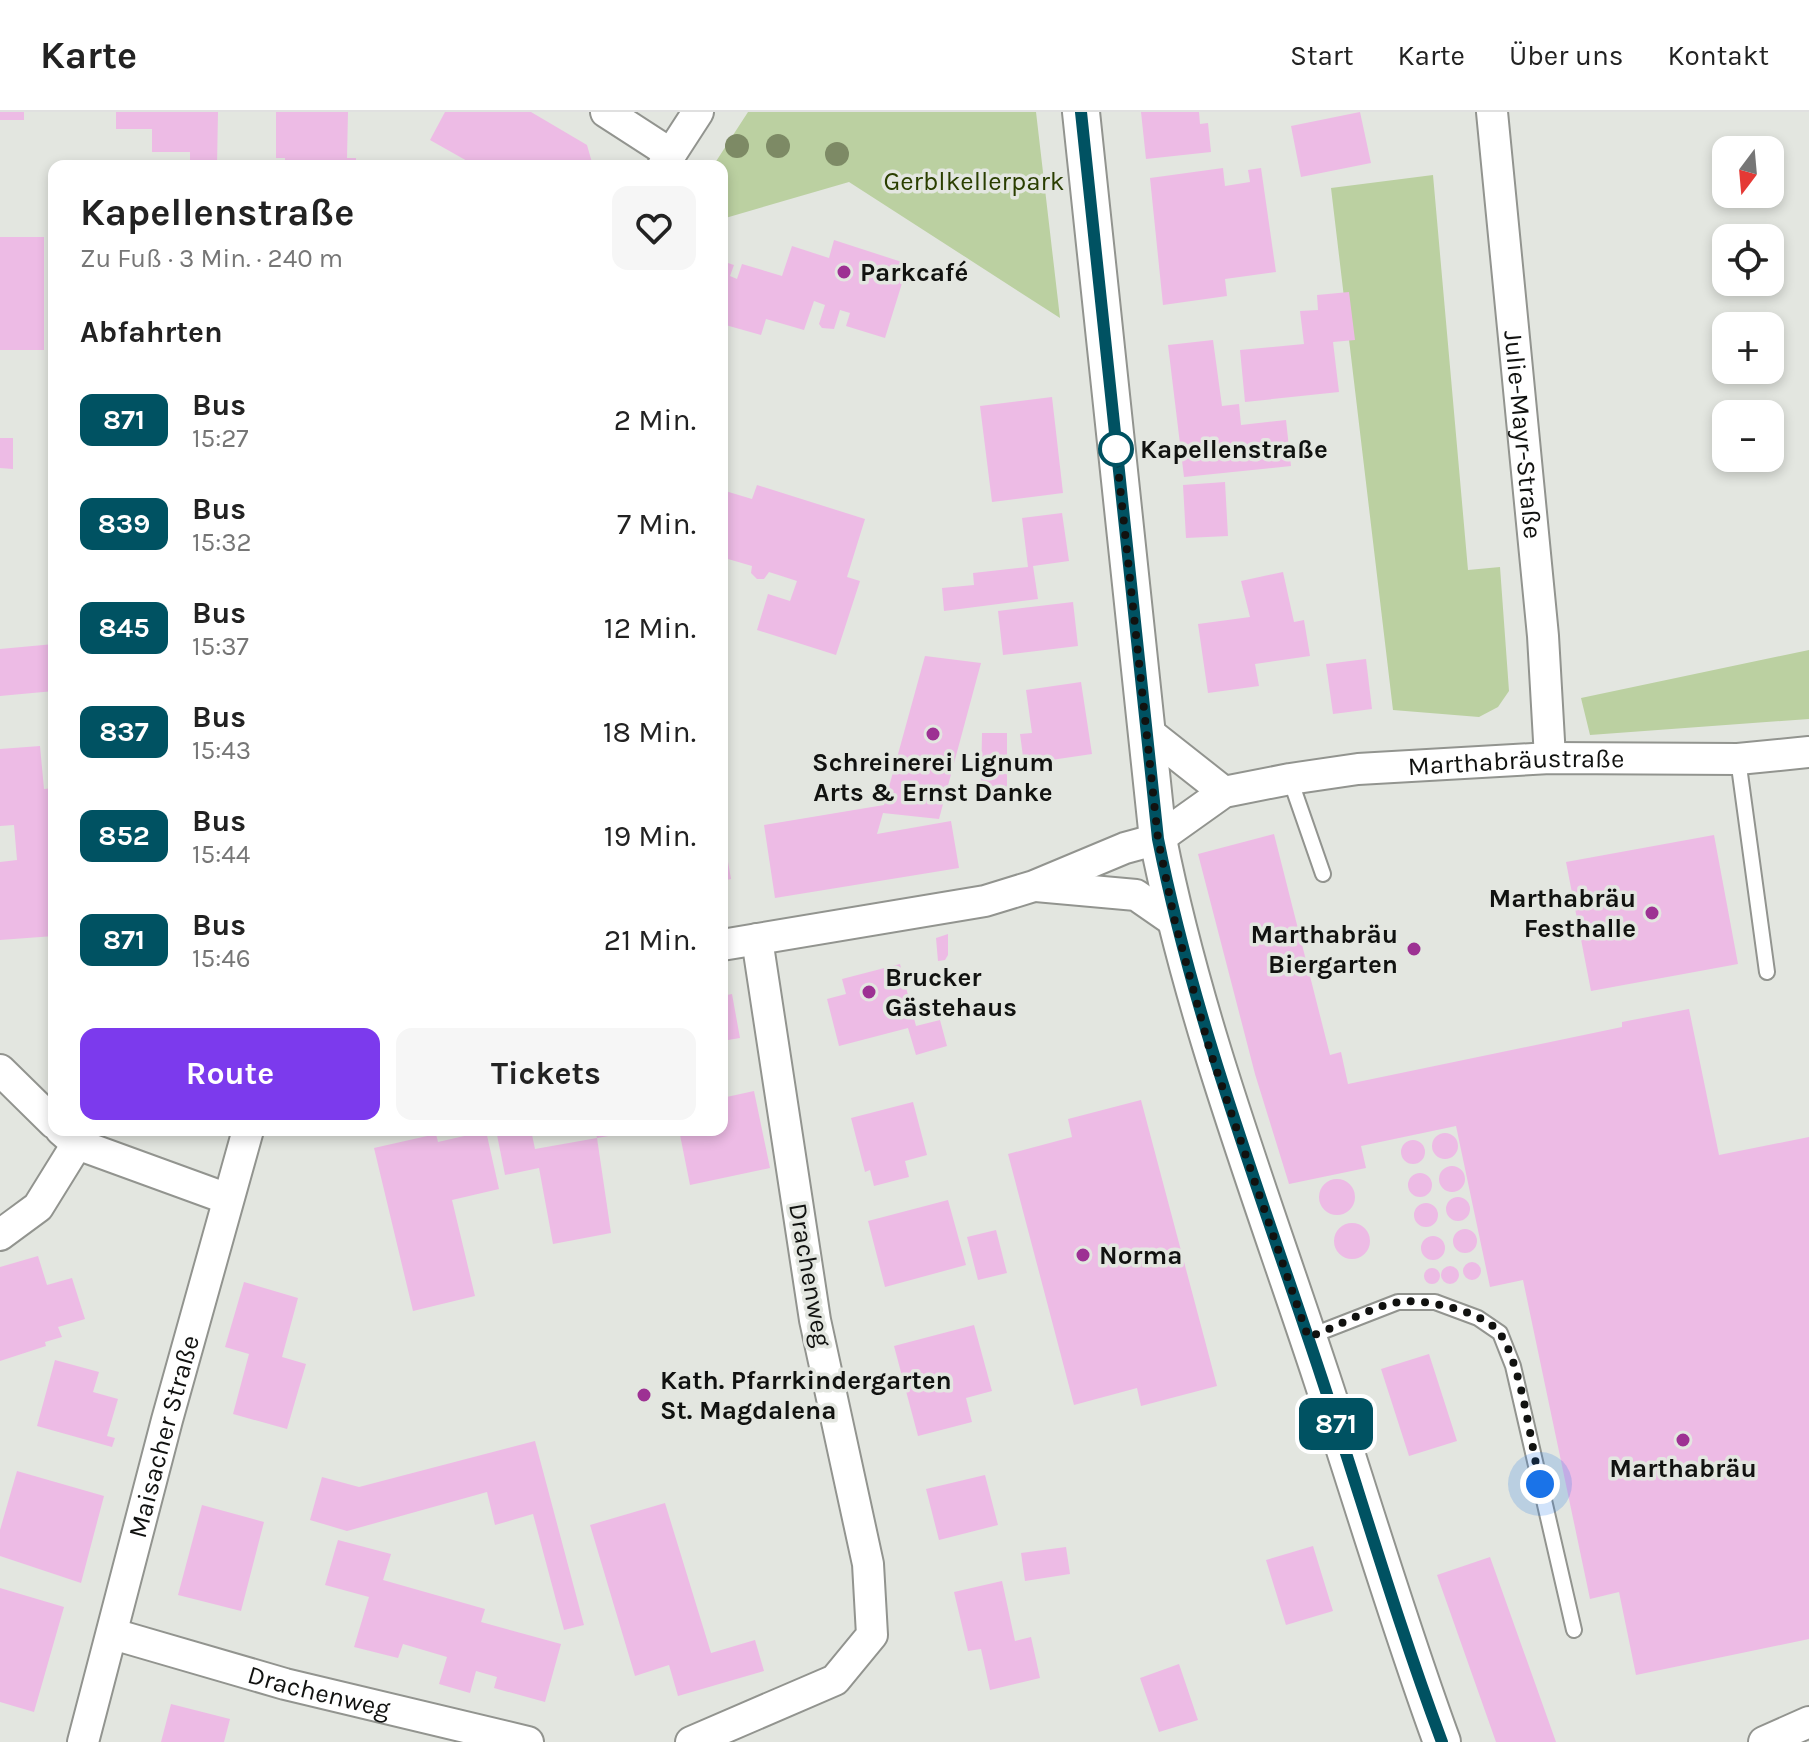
<!DOCTYPE html>
<html lang="de">
<meta charset="utf-8">
<style>
:root{--surface:#fff;--page:#f6f6f6;--text:#222;--muted:#767676;--line:#e0e0e0;--accent:#7c3aed}
body{margin:0;font-family:Karla,sans-serif;background:var(--page);color:var(--text);height:100vh;display:flex;flex-direction:column;font-size:30px;white-space:nowrap}
*{box-sizing:border-box;margin:0}
p{font-size:26px;color:var(--muted)}
.icon{flex:none;width:44px;height:44px;fill:none;stroke:currentColor;stroke-width:2;stroke-linecap:round;stroke-linejoin:round}
.map{position:relative;flex:1;overflow:hidden}
.details{position:absolute;left:48px;top:48px;width:680px;height:976px;display:flex;flex-direction:column;background:var(--surface);border-radius:16px;box-shadow:0 4px 12px #0003}
.details>*{flex:none}
.badge{padding:0 16px;border-radius:12px;font-size:28px;line-height:52px}
.needle{width:52px;rotate:196deg}
.fabs{position:absolute;left:1712px;top:24px;display:grid;gap:16px}
.fabs a{display:grid;place-items:center;width:72px;height:72px;border-radius:16px;background:var(--surface);box-shadow:0 4px 12px #0003;font-size:40px}
.you{position:absolute;width:40px;height:40px;margin:-20px;border:6px solid #fff;border-radius:50%;background:#1a73e8;box-shadow:0 0 0 12px #1a73e833}
.map>.badge{position:absolute;translate:-50% -50%;box-shadow:0 0 0 4px #fff}
h2{padding:0 32px;font-size:30px;line-height:72px}
.round{display:grid;place-items:center;flex:none;width:84px;height:84px;border-radius:16px;background:var(--page)}
.head{display:flex;align-items:center;justify-content:space-between;height:136px;padding:0 32px}
h1{font-size:38px;font-weight:700;line-height:60px}
.action{display:flex;gap:16px;margin-top:auto;padding:16px 32px}
.action a{flex:1;height:92px;border-radius:16px;background:var(--accent);color:#fff;font-size:32px;font-weight:700;line-height:92px;text-align:center}
.action a+a{background:var(--page);color:var(--text)}
ul{padding:0;list-style:none}
li{display:flex;align-items:center;gap:24px;height:104px;padding:0 32px}
li div{flex:1}
li b{display:block;font-size:30px}
li em{font-style:normal}
li .badge{min-width:88px;font-weight:700;text-align:center}
header{display:flex;align-items:center;gap:48px;box-sizing:border-box;height:112px;padding:0 40px;background:var(--surface);border-bottom:2px solid var(--line)}
header strong{font-size:38px}
nav{display:flex;gap:44px;margin-inline-start:auto;font-size:28px}
.map>svg:first-child{display:block}
</style>
<header>
<strong>Karte</strong>
<nav><a>Start</a><a>Karte</a><a>Über uns</a><a>Kontakt</a></nav>
</header>
<div class="map">
<svg width="1809" height="1630" viewBox="0 0 1809 1630">
<rect width="100%" height="100%" fill="#e3e6e0"/>
<!-- green -->
<path fill="#bbd0a1" d="M748,0H1036L1060,206L849,70L722,107V54H713Z
M1433,63L1468,458L1500,455L1509,579L1498,595L1479,605L1393,598L1331,76Z
M1809,538V607L1590,623L1581,586Z"/>
<!-- building -->
<path fill="#edbbe5" d="M0,0H24V8H0Z
M116,0H218L217,54H190V40H152V17H116Z
M276,0H348L347,46H356V54H285V46H276Z
M445,0H531L587,33L593,54H476L430,28Z
M1141,0H1199L1200,12L1208,11L1211,40L1146,47Z
M1360,0L1371,51L1301,65L1291,14Z
M1223,56L1225,74L1250,70L1248,58L1261,56L1276,160L1225,167L1227,184L1163,193L1150,66Z
M0,125H44V238H0Z
M834,128L908,152L885,226L846,214L850,201L840,198L834,217L822,216L819,212L825,193L814,189L804,218L766,207L761,223L722,212V149L734,153L730,164L737,167L742,152L782,164L792,134L829,146Z
M1349,180L1355,228L1333,230L1339,280L1245,290L1240,238L1304,232L1300,199L1318,198L1317,183Z
M1213,228L1222,294L1239,292L1241,313L1286,308L1291,354L1184,365L1168,233Z
M1052,285L1063,381L992,390L980,294Z
M0,326H13V357L0,356Z
M1225,370L1228,424L1186,426L1183,373Z
M757,373L865,407L847,465L860,469L836,543L757,518L768,482L790,489L797,469L769,460L764,467H757L751,461L752,454L728,447L725,457L722,456V378L752,387Z
M1062,401L1069,449L1033,454L1038,487L944,499L942,476L974,473L973,461L1028,455L1022,406Z
M1283,460L1294,510L1304,508L1310,544L1255,552L1259,574L1208,581L1198,512L1250,505L1241,469Z
M1073,490L1078,534L1003,543L998,499Z
M54,532V579L0,584V537Z
M925,544L981,551L939,707L883,701L877,722L951,709L959,756L775,786L764,713L884,693Z
M1366,547L1372,597L1333,602L1326,552Z
M1081,570L1092,642L1024,652L1020,622L1032,621L1026,578Z
M982,621H1007V675L981,674Z
M40,634L44,677L54,676V824L0,828V750L17,748L14,713L0,714V637Z
M722,715L731,767L722,769Z
M1274,722L1330,943L1341,940L1348,972L1622,915V910L1689,897L1719,1043L1809,1025V1527L1636,1563L1619,1480L1590,1487L1523,1168L1490,1175L1456,1014L1361,1034L1366,1056L1289,1072L1255,962L1198,742Z
M1714,723L1738,852L1591,879L1566,750Z
M948,822V843L945,848L938,849L936,826Z
M900,852L916,914L940,908L947,934L916,943L908,916L839,934L827,887L846,882L842,867Z
M732,882L740,926L722,929V884Z
M754,979L770,1056L690,1073L679,1018H722V986Z
M1141,988L1217,1274L1141,1294L1137,1276L1074,1293L1008,1042L1072,1025L1068,1007Z
M913,990L927,1043L905,1049L909,1065L874,1074L870,1058L865,1060L851,1006Z
M496,1018H531L535,1037L597,1026L611,1121L553,1132L539,1056L505,1063Z
M595,1018H631V1020L597,1026Z
M486,1019L499,1077L452,1088L475,1184L413,1199L374,1036L436,1022L438,1030Z
M1432 1034a13 13 0 1 1 26 0a13 13 0 1 1-26 0Z
M1401 1040a12 12 0 1 1 24 0a12 12 0 1 1-24 0Z
M1439 1067a13 13 0 1 1 26 0a13 13 0 1 1-26 0Z
M1408 1073a12 12 0 1 1 24 0a12 12 0 1 1-24 0Z
M1319 1085a18 18 0 1 1 36 0a18 18 0 1 1-36 0Z
M1446 1097a12 12 0 1 1 24 0a12 12 0 1 1-24 0Z
M948,1088L966,1153L885,1175L868,1109Z
M1414 1103a12 12 0 1 1 24 0a12 12 0 1 1-24 0Z
M1334 1129a18 18 0 1 1 36 0a18 18 0 1 1-36 0Z
M1453 1129a12 12 0 1 1 24 0a12 12 0 1 1-24 0Z
M996,1118L1007,1161L978,1168L967,1125Z
M1421 1136a12 12 0 1 1 24 0a12 12 0 1 1-24 0Z
M38,1144L47,1173L72,1166L85,1207L58,1215L62,1225L45,1230L46,1234L0,1249V1155Z
M1463 1159a9 9 0 1 1 18 0a9 9 0 1 1-18 0Z
M1441 1163a9 9 0 1 1 18 0a9 9 0 1 1-18 0Z
M1424 1164a8 8 0 1 1 16 0a8 8 0 1 1-16 0Z
M244,1170L298,1186L282,1245L306,1252L287,1317L233,1302L249,1242L225,1235Z
M974,1213L992,1279L966,1286L972,1310L918,1324L894,1234Z
M1429,1242L1457,1329L1409,1344L1381,1257Z
M55,1248L99,1260L93,1280L118,1287L107,1324L115,1326L112,1335L37,1314Z
M535,1329L584,1513L564,1518L533,1402L495,1413L487,1380L347,1419L310,1408L322,1365L359,1375Z
M17,1359L104,1384L81,1471L0,1444V1418Z
M985,1363L998,1413L939,1428L926,1377Z
M665,1391L711,1541L755,1528L764,1559L678,1584L669,1553L635,1564L590,1413Z
M202,1393L264,1410L241,1499L178,1483Z
M338,1428L391,1442L383,1468L485,1497L481,1510L561,1532L545,1590L494,1576L497,1565L476,1559L470,1581L439,1572L447,1545L403,1532L398,1546L354,1535L369,1485L325,1473Z
M1313,1434L1333,1499L1286,1513L1266,1448Z
M1066,1435L1070,1462L1025,1469L1021,1441Z
M1490,1445L1556,1630H1496L1437,1463Z
M1002,1469L1015,1529L1031,1525L1040,1566L990,1578L981,1537L968,1539L954,1480Z
M0,1476L64,1495L34,1600L0,1590Z
M1179,1552L1198,1608L1159,1620L1140,1566Z
M171,1592L230,1607L224,1630H161Z"/>
<g fill="none" stroke-linecap="round" stroke-linejoin="round">
<!-- service casing -->
<g stroke="#92948f" stroke-width="18">
<path id="service" d="M1738,647L1767,860
M1290,667L1323,762
M1308,1225L1398,1190H1435L1478,1206L1500,1221L1513,1254L1574,1518"/>
</g>
<!-- minor casing -->
<g stroke="#92948f" stroke-width="34">
<g id="minor">
<path d="M606,0L671,42"/>
<path id="s1" d="M1492,0L1543,524L1550,646"/>
<path d="M663,54L698,0"/>
<path d="M1148,620L1224,680"/>
<path d="M1036,774L1136,783L1175,810"/>
<path id="s2" d="M722,833L985,789L1034,774L1125,736L1158,727L1224,680L1290,667L1358,657L1550,646L1738,647L1809,640"/>
<path d="M0,958L54,1011"/>
<path d="M61,1018L77,1032L228,1087"/>
<path d="M0,1123L38,1095L77,1032"/>
<path id="s3" d="M113,1522L285,1572L528,1630"/>
<path id="s4" d="M83,1630L167,1308L248,1018"/>
<path d="M691,1630L835,1568L872,1523L868,1452L815,1208L757,827"/>
<path d="M1764,1630L1809,1610"/>
</g>
</g>
<!-- tertiary casing -->
<g stroke="#92948f" stroke-width="40">
<path id="tertiary" d="M1081,0L1158,727C1195,913 1263,1088 1322,1267C1362,1388 1398,1510 1442,1630"/>
</g>
<!-- service -->
<use href="#service" stroke="#fff" stroke-width="14"/>
<!-- minor -->
<use href="#minor" stroke="#fff" stroke-width="30"/>
<!-- tertiary -->
<use href="#tertiary" stroke="#fff" stroke-width="36"/>
</g>
<!-- trees -->
<g fill="#7d8a65">
<circle cx="737" cy="34" r="12"/>
<circle cx="778" cy="34" r="12"/>
<circle cx="837" cy="42" r="12"/>
</g>
<g fill="none" stroke-linecap="round" stroke-linejoin="round">
<!-- line casing -->
<g stroke="#fff" stroke-width="18">
<path id="line" d="M1081,0L1158,727C1195,913 1263,1088 1322,1267C1362,1388 1397,1510 1442,1630"/>
</g>
<!-- line -->
<use href="#line" stroke="#005262" stroke-width="12"/>
<!-- walk -->
<path stroke="#111210" stroke-width="8" stroke-dasharray="0 14.4" d="M1116,337L1158,727L1175,810L1210,939L1308,1225C1336,1216 1372,1194 1399,1190C1425,1186 1487,1200 1501,1223C1522,1256 1531,1332 1540,1372"/>
</g>
<!-- markers -->
<g fill="#9d3193" stroke="#e3e6e0" stroke-width="3">
<circle cx="844" cy="160" r="8"/>
<circle cx="933" cy="622" r="8"/>
<circle cx="1652" cy="801" r="8"/>
<circle cx="1414" cy="837" r="8"/>
<circle cx="869" cy="880" r="8"/>
<circle cx="1083" cy="1143" r="8"/>
<circle cx="644" cy="1283" r="8"/>
<circle cx="1683" cy="1328" r="8"/>
</g>
<circle fill="#fff" stroke="#005262" stroke-width="4" cx="1116" cy="337" r="16"/>
<g text-anchor="middle" dominant-baseline="central" stroke-width="7" stroke-linejoin="round" paint-order="stroke">
<!-- park labels -->
<g font-size="26" fill="#2a3e00" stroke="#e3e6e0">
<text x="974" y="69">Gerblkellerpark</text>
</g>
<!-- poi labels -->
<g font-size="26" font-weight="bold" fill="#111210" stroke="#e3e6e0" text-anchor="start">
<text x="860" y="160">Parkcafé</text>
<text x="933" y="650" text-anchor="middle">Schreinerei Lignum<tspan x="933" dy="30">Arts &amp; Ernst Danke</tspan></text>
<text x="1636" y="786" text-anchor="end">Marthabräu<tspan x="1636" dy="30">Festhalle</tspan></text>
<text x="1398" y="822" text-anchor="end">Marthabräu<tspan x="1398" dy="30">Biergarten</tspan></text>
<text x="885" y="865">Brucker<tspan x="885" dy="30">Gästehaus</tspan></text>
<text x="1099" y="1143">Norma</text>
<text x="660" y="1268">Kath. Pfarrkindergarten<tspan x="660" dy="30">St. Magdalena</tspan></text>
<text x="1683" y="1356" text-anchor="middle">Marthabräu</text>
</g>
<!-- street labels -->
<g font-size="26" fill="#111210" stroke="#e3e6e0">
<text stroke="none"><textPath href="#s1" startOffset="324">Julie-Mayr-Straße</textPath></text>
<text stroke="none"><textPath href="#s2" startOffset="826">Marthabräustraße</textPath></text>
<text transform="translate(810 1163) rotate(80)">Drachenweg</text>
<text stroke="none"><textPath href="#s4" startOffset="316">Maisacher Straße</textPath></text>
<text stroke="none"><textPath href="#s3" startOffset="214">Drachenweg</textPath></text>
</g>
<!-- stop labels -->
<g font-size="26" font-weight="bold" fill="#111210" stroke="#e3e6e0" text-anchor="start">
<text x="1140" y="337">Kapellenstraße</text>
</g>
</g>
</svg>
<div class="fabs">
<a><svg class="needle" viewBox="-14 -14 28 28"><path d="M0-13l5 13h-10z" fill="#e53935"/><path d="M0 13l5-13h-10z" fill="#767676"/></svg></a>
<a><svg class="icon" aria-label="locate" viewBox="0 0 24 24"><circle cx="12" cy="12" r="6"/><path d="M12 2v4M12 18v4M2 12h4M18 12h4"/></svg></a>
<a>+</a>
<a>−</a>
</div>
<div class="you" style="left:1540px;top:1372px"></div>
<b class="badge" style="left:1336px;top:1312px;background:#005262;color:#fff">871</b>
<section class="details">
<div class="head"><div><h1>Kapellenstraße</h1><p>Zu Fuß · 3 Min. · 240 m</p></div><a class="round"><svg class="icon" aria-label="heart" viewBox="0 0 24 24"><path d="M12 20l-8-8c-3-5 5-10 8-4 3-6 11-1 8 4z"/></svg></a></div>
<h2>Abfahrten</h2>
<ul>
<li><span class="badge" style="background:#005262;color:#fff">871</span><div><b>Bus</b><p>15:27</p></div><em>2 Min.</em></li>
<li><span class="badge" style="background:#005262;color:#fff">839</span><div><b>Bus</b><p>15:32</p></div><em>7 Min.</em></li>
<li><span class="badge" style="background:#005262;color:#fff">845</span><div><b>Bus</b><p>15:37</p></div><em>12 Min.</em></li>
<li><span class="badge" style="background:#005262;color:#fff">837</span><div><b>Bus</b><p>15:43</p></div><em>18 Min.</em></li>
<li><span class="badge" style="background:#005262;color:#fff">852</span><div><b>Bus</b><p>15:44</p></div><em>19 Min.</em></li>
<li><span class="badge" style="background:#005262;color:#fff">871</span><div><b>Bus</b><p>15:46</p></div><em>21 Min.</em></li>
</ul>
<div class="action"><a>Route</a><a>Tickets</a></div>
</section>
</div>
